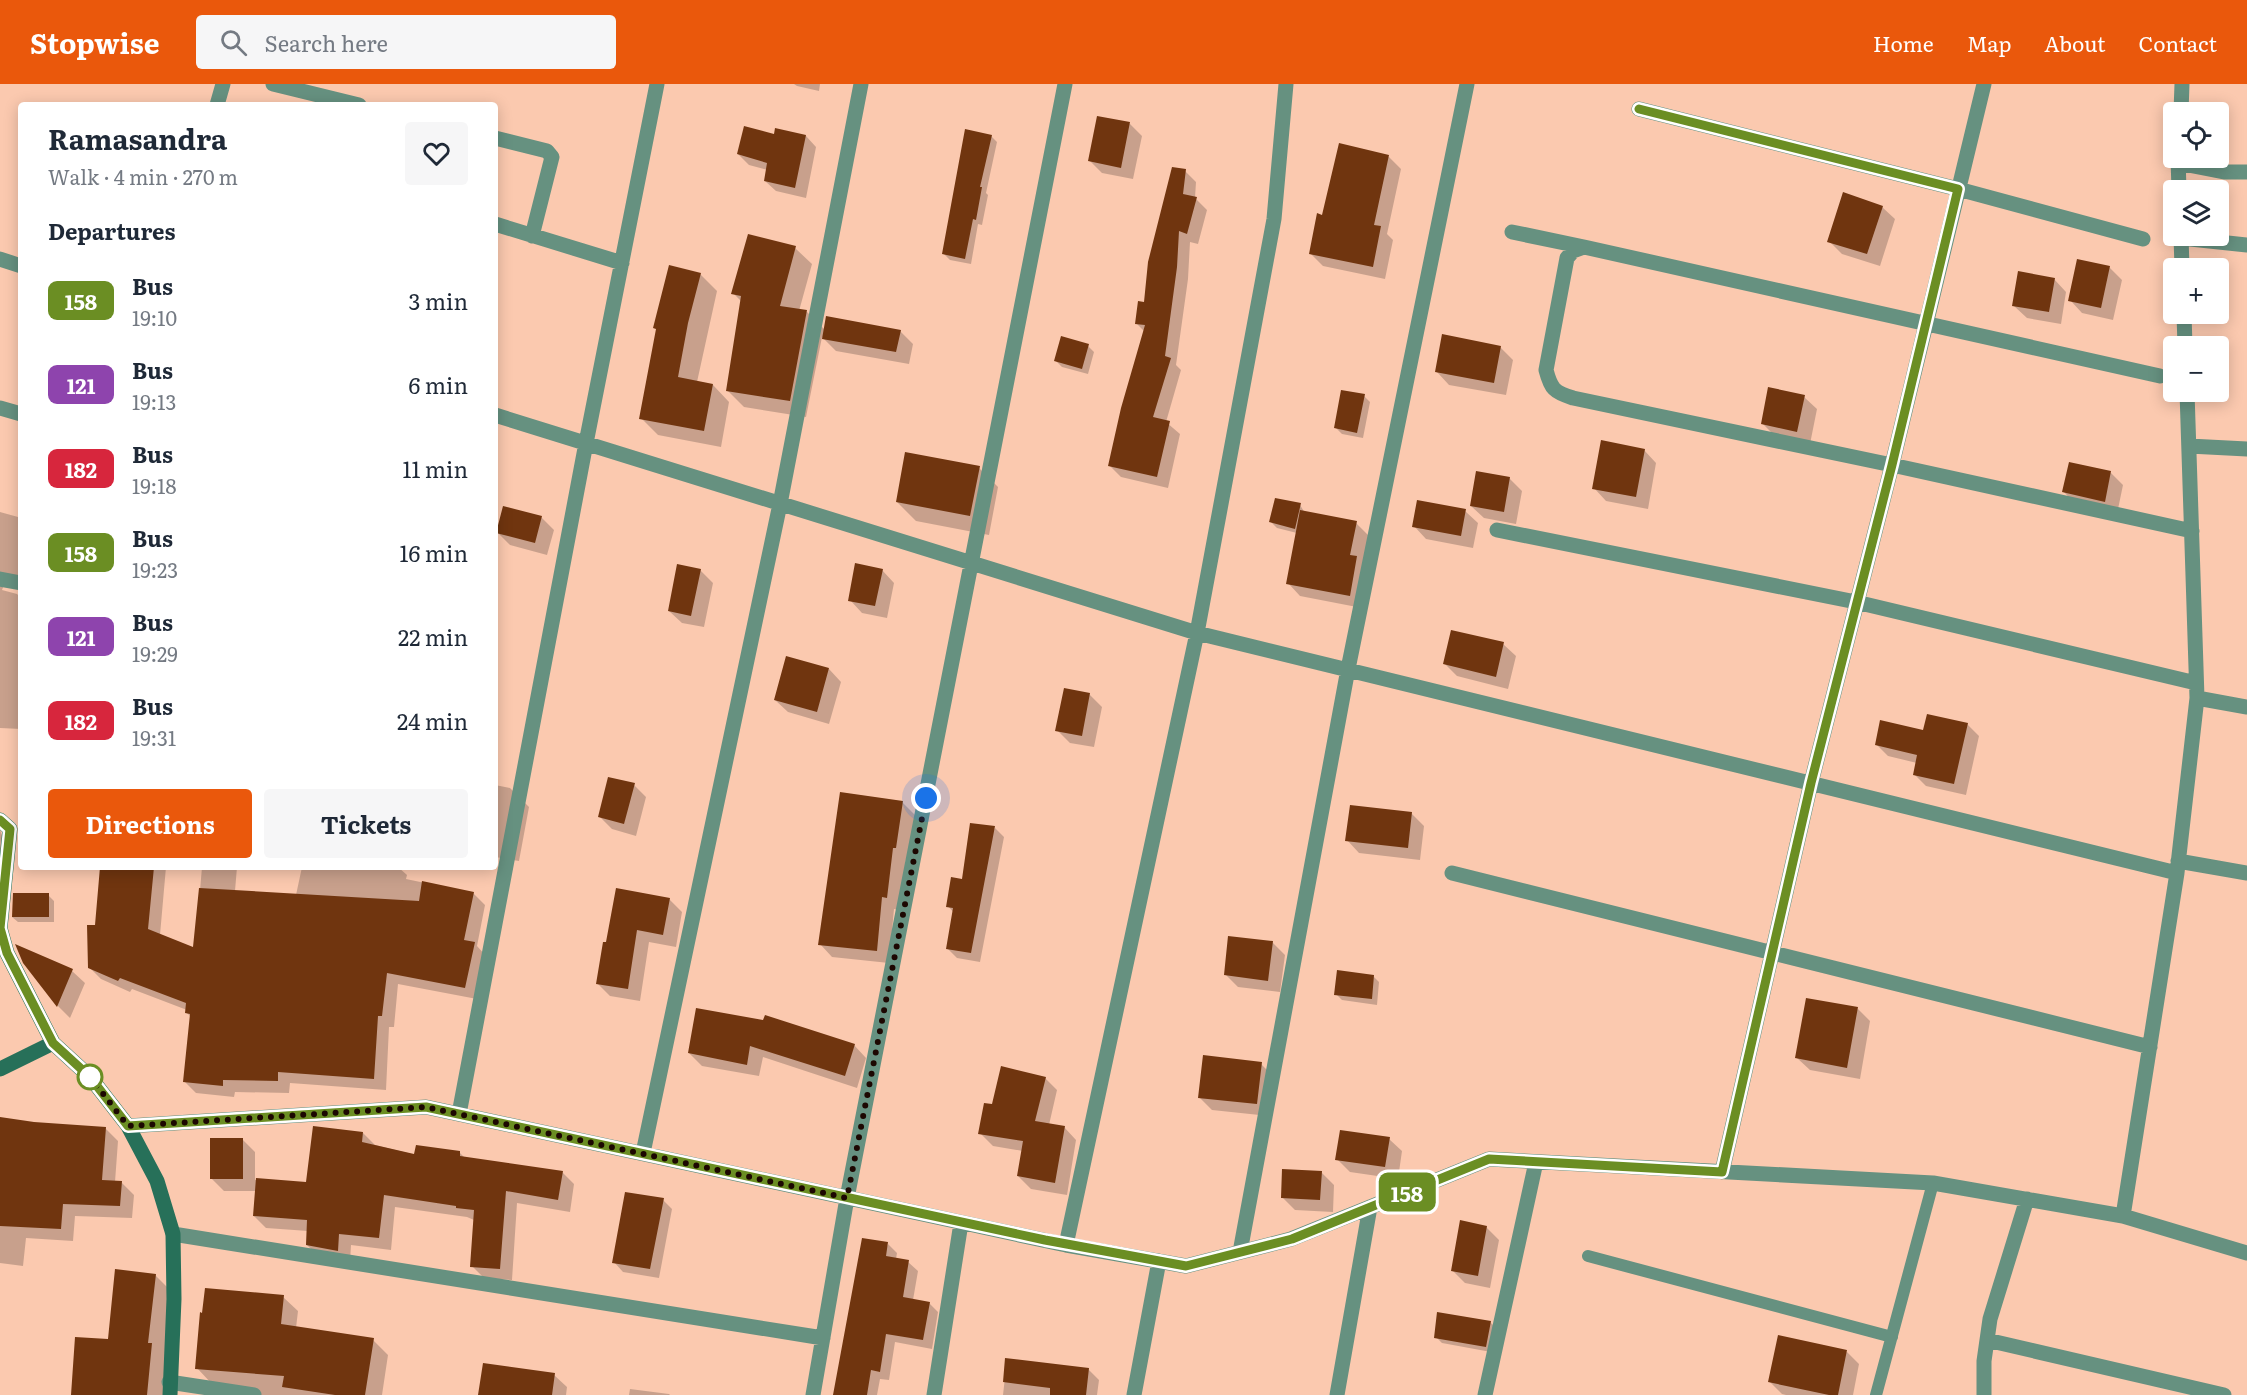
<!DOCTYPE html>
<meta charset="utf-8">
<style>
:root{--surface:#fff;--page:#f6f6f7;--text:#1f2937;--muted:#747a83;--accent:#ea580c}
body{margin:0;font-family:Literata,serif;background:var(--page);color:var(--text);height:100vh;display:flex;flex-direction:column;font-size:22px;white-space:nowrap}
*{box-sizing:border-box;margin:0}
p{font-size:20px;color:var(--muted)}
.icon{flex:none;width:33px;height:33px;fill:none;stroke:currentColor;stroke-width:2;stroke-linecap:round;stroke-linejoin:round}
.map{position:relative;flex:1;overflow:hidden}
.details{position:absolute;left:18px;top:18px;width:480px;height:768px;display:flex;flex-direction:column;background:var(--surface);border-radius:6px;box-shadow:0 3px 15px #0003}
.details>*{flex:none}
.badge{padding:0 12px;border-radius:9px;font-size:21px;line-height:39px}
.fabs{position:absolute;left:2163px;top:18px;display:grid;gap:12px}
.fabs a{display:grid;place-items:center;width:66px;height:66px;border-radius:6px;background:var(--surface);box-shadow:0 3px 15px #0003;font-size:30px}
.you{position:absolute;width:30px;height:30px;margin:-15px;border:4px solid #fff;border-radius:50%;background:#1a73e8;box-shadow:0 0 0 9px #1a73e833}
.map>.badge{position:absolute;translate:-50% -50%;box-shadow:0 0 0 3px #fff}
h2{padding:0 30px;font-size:22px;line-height:54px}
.round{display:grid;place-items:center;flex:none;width:63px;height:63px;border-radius:6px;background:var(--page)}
.overview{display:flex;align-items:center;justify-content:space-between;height:102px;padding:0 30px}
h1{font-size:28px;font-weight:700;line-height:45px}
.primary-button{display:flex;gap:12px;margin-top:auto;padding:12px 30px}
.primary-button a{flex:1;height:69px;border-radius:6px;background:var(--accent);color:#fff;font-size:24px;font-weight:700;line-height:69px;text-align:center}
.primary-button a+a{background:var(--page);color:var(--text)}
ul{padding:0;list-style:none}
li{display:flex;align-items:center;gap:18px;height:84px;padding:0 30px}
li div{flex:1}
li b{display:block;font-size:22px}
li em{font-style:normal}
li .badge{min-width:66px;font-weight:700;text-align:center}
header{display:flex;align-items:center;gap:36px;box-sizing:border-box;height:84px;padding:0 30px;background:var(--accent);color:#fff}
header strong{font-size:28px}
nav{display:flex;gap:33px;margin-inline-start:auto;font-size:21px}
.search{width:420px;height:54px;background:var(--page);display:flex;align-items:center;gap:15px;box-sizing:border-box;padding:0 21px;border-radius:6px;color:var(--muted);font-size:22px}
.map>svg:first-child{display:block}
</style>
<header>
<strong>Stopwise</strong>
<div class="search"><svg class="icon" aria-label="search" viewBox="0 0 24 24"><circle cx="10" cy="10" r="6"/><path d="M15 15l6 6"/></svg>Search here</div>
<nav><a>Home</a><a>Map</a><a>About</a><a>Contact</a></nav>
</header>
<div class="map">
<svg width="2247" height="1311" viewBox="0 0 2247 1311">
<rect width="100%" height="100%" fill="#fbc9af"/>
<!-- shadow -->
<path fill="#0003" d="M794,0H820L819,7L797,2Z
M1099,34L1130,40L1142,52L1133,95L1102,89L1089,76Z
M775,52H806L816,63L806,114L776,107L765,97L768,86L749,81L738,70Z
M991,52L997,58L986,109L988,111L982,141L978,140L971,180L950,176L944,170Z
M1340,61L1389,73L1401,85L1387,150L1393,156L1385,195L1323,182L1310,169L1324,132Z
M1185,87L1196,98L1195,114L1207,126L1198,160L1190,158L1188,195L1176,281L1181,286L1166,338L1180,350L1168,404L1121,393L1110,382L1145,248L1137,240L1145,220Z
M1882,123L1895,135L1880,182L1842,170L1829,157Z
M795,164L812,180L799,227L807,228L825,246L900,247L913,260L909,280L836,267L822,253L806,333L744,323L727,306L742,218L733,209Z
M2109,183L2122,196L2113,236L2082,229L2070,216Z
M700,190L717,207L697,298L713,301L729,318L721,363L658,351L641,334Z
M2054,195L2066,208L2061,240L2027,234L2014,222Z
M1088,262L1094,268L1088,290L1062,283L1056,277Z
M1500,263L1513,276L1506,311L1449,301L1437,288Z
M1364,312L1370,318L1363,354L1342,350L1336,344Z
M1804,313L1817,325L1810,360L1775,352L1762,339Z
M1644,366L1656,379L1648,425L1606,417L1594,404Z
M20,379L21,499L4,501L2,506L17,510L21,514V645L0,644V428L18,433Z
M2070,380L2111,389L2123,401L2117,430L2076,421L2064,408Z
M979,384L998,403L989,451L916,437L897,418Z
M1509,394L1522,407L1516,440L1484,434L1471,422Z
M1300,421L1305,429L1356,439L1368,451L1362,524L1300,512L1288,499L1297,449L1277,444L1271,438Z
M1465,427L1478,439L1473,464L1426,455L1414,442Z
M541,433L554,446L547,471L510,461L497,448Z
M700,486L713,499L704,543L682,539L669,527Z
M882,486L894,499L887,534L862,529L850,516Z
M1503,560L1516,572L1508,605L1457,592L1444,579Z
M829,585L841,598L829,640L788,628L775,616Z
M1089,610L1102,623L1094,663L1070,659L1057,646Z
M1967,640L1979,652L1966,711L1926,702L1914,690L1917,679L1888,672L1876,660L1924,648Z
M495,701L510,704L529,723L519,777L495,773Z
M634,701L646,713L636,752L612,745L600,733Z
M902,718L915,731L909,776L906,775L899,826L894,825L889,879L832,873L820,860Z
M1411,729L1424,742L1420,776L1359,769L1347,756Z
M995,744L1004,753L980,878L957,874L948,865L954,829L948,822Z
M0,746L4,756L0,801Z
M101,783H166L160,851L195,865L202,783H237L235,807L296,811L302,783H398L407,791L406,795L473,809L485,821L477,862L486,872L477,915L398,900L394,943H389L386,1006L290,999L289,1009L235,1008L234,1013L196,1009L184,997L191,933L187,929V926L132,905L130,908L101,895L89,883L96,843Z
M48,811L54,817V838H18L12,833Z
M669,815L682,828L676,863L649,858L640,917L610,912L598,900L604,860Z
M1272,858L1285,871L1280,908L1238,903L1226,891Z
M24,878L72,887L85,899L70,934L58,922Z
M1373,892L1379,898L1377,921L1342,916L1336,910Z
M1858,925L1870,937L1860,995L1810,986L1797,974Z
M764,938L854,961L866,974L857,1004L763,973L759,992L702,982L689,969Z
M1261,980L1273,992L1269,1032L1212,1026L1199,1013Z
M1045,994L1057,1006L1049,1041L1064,1043L1076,1056L1067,1111L1031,1105L1018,1092L1023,1067L993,1062L980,1049L993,1022Z
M0,1035L34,1040L105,1044L118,1057L115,1098H121L134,1111L132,1134L75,1132L73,1157L26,1154L23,1182L0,1179Z
M363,1049L375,1061L416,1071L460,1069L465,1074L562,1088L574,1100L570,1128L517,1119L512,1196L484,1194L472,1182L474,1136L467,1133L395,1123L391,1166L351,1161L350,1178L319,1173L307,1161L308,1147L266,1144L254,1132L256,1107H224L211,1094L243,1056L255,1068V1096L308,1100Z
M1389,1055L1402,1067L1398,1095L1350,1088L1337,1075Z
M1321,1088L1334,1101L1333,1128L1295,1126L1282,1113Z
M663,1116L672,1125L659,1194L623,1188L614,1178Z
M1486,1143L1499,1156L1490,1204L1465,1199L1452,1186Z
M888,1160L897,1169L896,1175L908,1178L918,1187L913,1216L929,1219L938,1228L932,1265L895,1258L889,1296L880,1295L877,1311H836Z
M155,1191L172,1208L165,1311H72Z
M283,1213L298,1227L296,1244L373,1256L388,1271L382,1311H242L211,1299L197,1284Z
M1490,1238L1496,1244L1491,1268L1442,1259L1436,1253Z
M1847,1268L1859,1280L1853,1311H1786L1782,1310L1770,1298Z
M1007,1275L1088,1285L1099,1296L1097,1311H1003Z
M554,1291L567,1303L566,1311H480Z
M630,1305L669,1310L670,1311H629Z"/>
<!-- building -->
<path fill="#70350f" d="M1097,32L1130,38L1121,84L1088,77Z
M744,42L774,50L775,44L806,51L795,104L764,97L767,79L737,70Z
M965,45L992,51L980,103H982L976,136L973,135L965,175L942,170Z
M1339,59L1389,71L1374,141L1381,142L1373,183L1309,170L1317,129L1322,131Z
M1172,83L1186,85L1183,110L1197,113L1187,150L1179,147L1177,183L1165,272L1171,274L1153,333L1170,337L1157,393L1108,382L1121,324L1145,241L1135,240L1138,217L1144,218L1148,178Z
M1843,108L1883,122L1867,170L1827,158Z
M748,150L796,162L780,222L807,226L790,317L726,307L741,212L731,210Z
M2077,175L2110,182L2101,224L2068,217Z
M669,181L701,189L688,239L678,293L713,300L704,347L639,335L656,245L653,244Z
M2018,187L2055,194L2049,228L2012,222Z
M826,232L901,246L896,268L822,255Z
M1442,250L1501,262L1494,299L1435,288Z
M1061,252L1089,260L1082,285L1054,277Z
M1768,303L1805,311L1797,348L1761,340Z
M1341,306L1365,310L1357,349L1334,344Z
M1601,356L1645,365L1636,413L1592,405Z
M905,368L980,382L970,432L896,418Z
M2069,378L2111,387L2105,418L2062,408Z
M1476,387L1510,393L1504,428L1470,422Z
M1275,414L1301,419L1295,445L1269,438Z
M1417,416L1466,425L1461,452L1412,443Z
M503,422L542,432L535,459L496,449Z
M1300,426L1357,437L1350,471L1357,472L1350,512L1286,500Z
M855,479L883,485L875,522L848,517Z
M677,480L701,485L691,532L668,527Z
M1451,546L1504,558L1496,593L1443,580Z
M786,572L829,584L817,628L774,616Z
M1064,604L1090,609L1082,652L1055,647Z
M1927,630L1968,639L1954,700L1913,691L1917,671L1875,661L1880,636L1923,646Z
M608,693L635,699L624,740L598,733Z
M840,708L903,717L896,764H893L887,814L882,813L877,867L818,861Z
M1350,721L1412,728L1408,764L1345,757Z
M970,739L995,742L971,869L946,865L953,824L946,823L951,793L962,795Z
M100,783H154L148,845L193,863L199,804L419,817L422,797L474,808L464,856L475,858L465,904L387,889L382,932H378L374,995L278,988V997L223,996V1002L183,998L190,930L185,929L186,919L120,894L118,897L88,884L87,841H95Z
M616,804L670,814L663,851L637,846L628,905L596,900L603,858H606Z
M13,809H49V833H12Z
M1228,852L1273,857L1268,897L1224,891Z
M15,860L73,885L57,923L23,879Z
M1337,886L1374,891L1372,915L1334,911Z
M1806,914L1858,923L1847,984L1795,974Z
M696,924L763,936L765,931L855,960L845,992L750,962L747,981L688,969Z
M1203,971L1262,978L1257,1020L1198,1014Z
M1001,982L1046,993L1035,1037L1065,1042L1055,1099L1017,1092L1023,1057L978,1050L984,1019L992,1020Z
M0,1033L34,1038L106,1043L102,1096L122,1097L120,1122L63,1120L61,1145L0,1142Z
M313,1042L363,1048L362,1058L414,1070L416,1061L460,1067V1072L563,1087L558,1116L506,1107L500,1185L470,1183L474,1126L456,1124V1122L384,1111L379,1154L339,1150L338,1167L306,1161L307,1136L253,1132L256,1094L306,1098Z
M1340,1046L1390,1053L1385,1083L1335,1076Z
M210,1054H243V1095H210Z
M1282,1085L1322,1087L1320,1116L1281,1114Z
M625,1108L664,1114L650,1185L612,1179Z
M1460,1136L1487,1142L1478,1192L1451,1187Z
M862,1154L888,1158L886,1172L909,1176L903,1213L930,1218L923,1256L886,1250L880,1288L871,1286L867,1311H833Z
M115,1185L156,1190L148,1259H152L147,1311H71L75,1253L108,1255Z
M205,1204L284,1211L281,1240L374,1254L365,1311H335L282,1303L284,1292L195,1285L200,1228L202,1229Z
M1437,1228L1491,1237L1486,1263L1434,1254Z
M1778,1251L1847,1266L1838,1311H1829L1768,1298Z
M1005,1274L1089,1284L1086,1311H1050V1304L1003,1298Z
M483,1279L555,1289L552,1311H478Z"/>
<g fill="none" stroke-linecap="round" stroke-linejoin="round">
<!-- lane -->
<path stroke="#669180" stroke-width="12" d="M1588,1172L1892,1253
M1876,1311L1933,1099"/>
<!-- street -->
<path stroke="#669180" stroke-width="15" d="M273,0L359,21
M217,21L223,0
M1639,25L1958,105L2143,155
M2181,28L2182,0
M495,54L547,67L552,73L532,152
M2178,74L2179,106
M2178,79L2224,88H2247
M495,140L622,179
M1512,148L1584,163
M2181,152L2182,184
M2181,154L2247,161
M0,175L21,182
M2184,230L2185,262
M2160,292L1584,163L1573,167L1567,174L1546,286C1551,305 1554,308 1573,314L1892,381L2192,447
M0,324L21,330
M495,331L1197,549L2177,789L2123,1132L2247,1169
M2189,362L2247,365
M1497,446L1856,518L2196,599
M0,495L21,499
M2197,614L2247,623
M2178,777L2247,789
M1452,789L2150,963
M2177,789L2197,614L2187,308
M459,1030L586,359L657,0
M128,1042L426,1023L1066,1161L1186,1182L1291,1155L1489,1075L1933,1099L2123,1132
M643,1069L780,420L861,0
M1722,1088L1811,699L1892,381L1984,0
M173,1150L823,1254
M1066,1161L1197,549L1274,135L1286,0
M1240,1168L1348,585L1467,0
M1987,1256L2224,1311
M169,1298L254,1311
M813,1311L847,1114L1065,0
M934,1311L961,1139
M1134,1311L1159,1177
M1337,1311L1370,1123
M1485,1311L1536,1078
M1984,1311V1277L1990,1235L2027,1115"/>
<!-- secondary -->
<path stroke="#277059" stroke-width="15" d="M0,736L10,745L0,844L7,869L53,959L90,993L128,1042L157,1097L173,1150L174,1215L170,1311
M0,985L53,959"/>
</g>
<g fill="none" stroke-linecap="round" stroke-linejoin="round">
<!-- line casing -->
<g stroke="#fff" stroke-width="14">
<path id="line" d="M0,736L10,745L0,844L7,869L53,959L90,993L128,1042L426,1023L1045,1156L1186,1182L1292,1155L1489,1075L1722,1088L1811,699L1892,381L1958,105L1639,25"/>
</g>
<!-- line -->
<use href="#line" stroke="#6b8e23" stroke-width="9"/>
<!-- walk -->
<path stroke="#1c0701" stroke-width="6" stroke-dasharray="0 10.8" d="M90,993L128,1042L426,1023L847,1114L926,714"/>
</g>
<!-- markers -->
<circle fill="#fff" stroke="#6b8e23" stroke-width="3" cx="90" cy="993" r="12"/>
</svg>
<div class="fabs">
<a><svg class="icon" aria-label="locate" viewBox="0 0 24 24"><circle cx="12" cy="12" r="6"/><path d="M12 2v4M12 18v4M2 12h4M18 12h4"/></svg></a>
<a><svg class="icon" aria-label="layers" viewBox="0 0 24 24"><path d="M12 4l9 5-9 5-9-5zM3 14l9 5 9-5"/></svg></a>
<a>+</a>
<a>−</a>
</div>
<div class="you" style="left:926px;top:714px"></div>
<b class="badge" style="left:1407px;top:1108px;background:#6b8e23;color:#fff">158</b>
<section class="details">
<div class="overview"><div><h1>Ramasandra</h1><p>Walk · 4 min · 270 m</p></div><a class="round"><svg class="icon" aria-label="heart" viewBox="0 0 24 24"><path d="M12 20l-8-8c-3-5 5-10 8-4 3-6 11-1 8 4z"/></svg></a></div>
<h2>Departures</h2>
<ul>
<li><span class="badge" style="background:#6b8e23;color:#fff">158</span><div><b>Bus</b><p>19:10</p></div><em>3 min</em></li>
<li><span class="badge" style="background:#8e44ad;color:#fff">121</span><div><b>Bus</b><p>19:13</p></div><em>6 min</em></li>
<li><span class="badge" style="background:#d7263d;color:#fff">182</span><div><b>Bus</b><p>19:18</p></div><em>11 min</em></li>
<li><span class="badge" style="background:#6b8e23;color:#fff">158</span><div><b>Bus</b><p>19:23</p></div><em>16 min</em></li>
<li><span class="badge" style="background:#8e44ad;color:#fff">121</span><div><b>Bus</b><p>19:29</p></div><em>22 min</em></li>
<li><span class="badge" style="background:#d7263d;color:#fff">182</span><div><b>Bus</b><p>19:31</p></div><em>24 min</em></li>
</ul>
<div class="primary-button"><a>Directions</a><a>Tickets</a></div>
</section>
</div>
